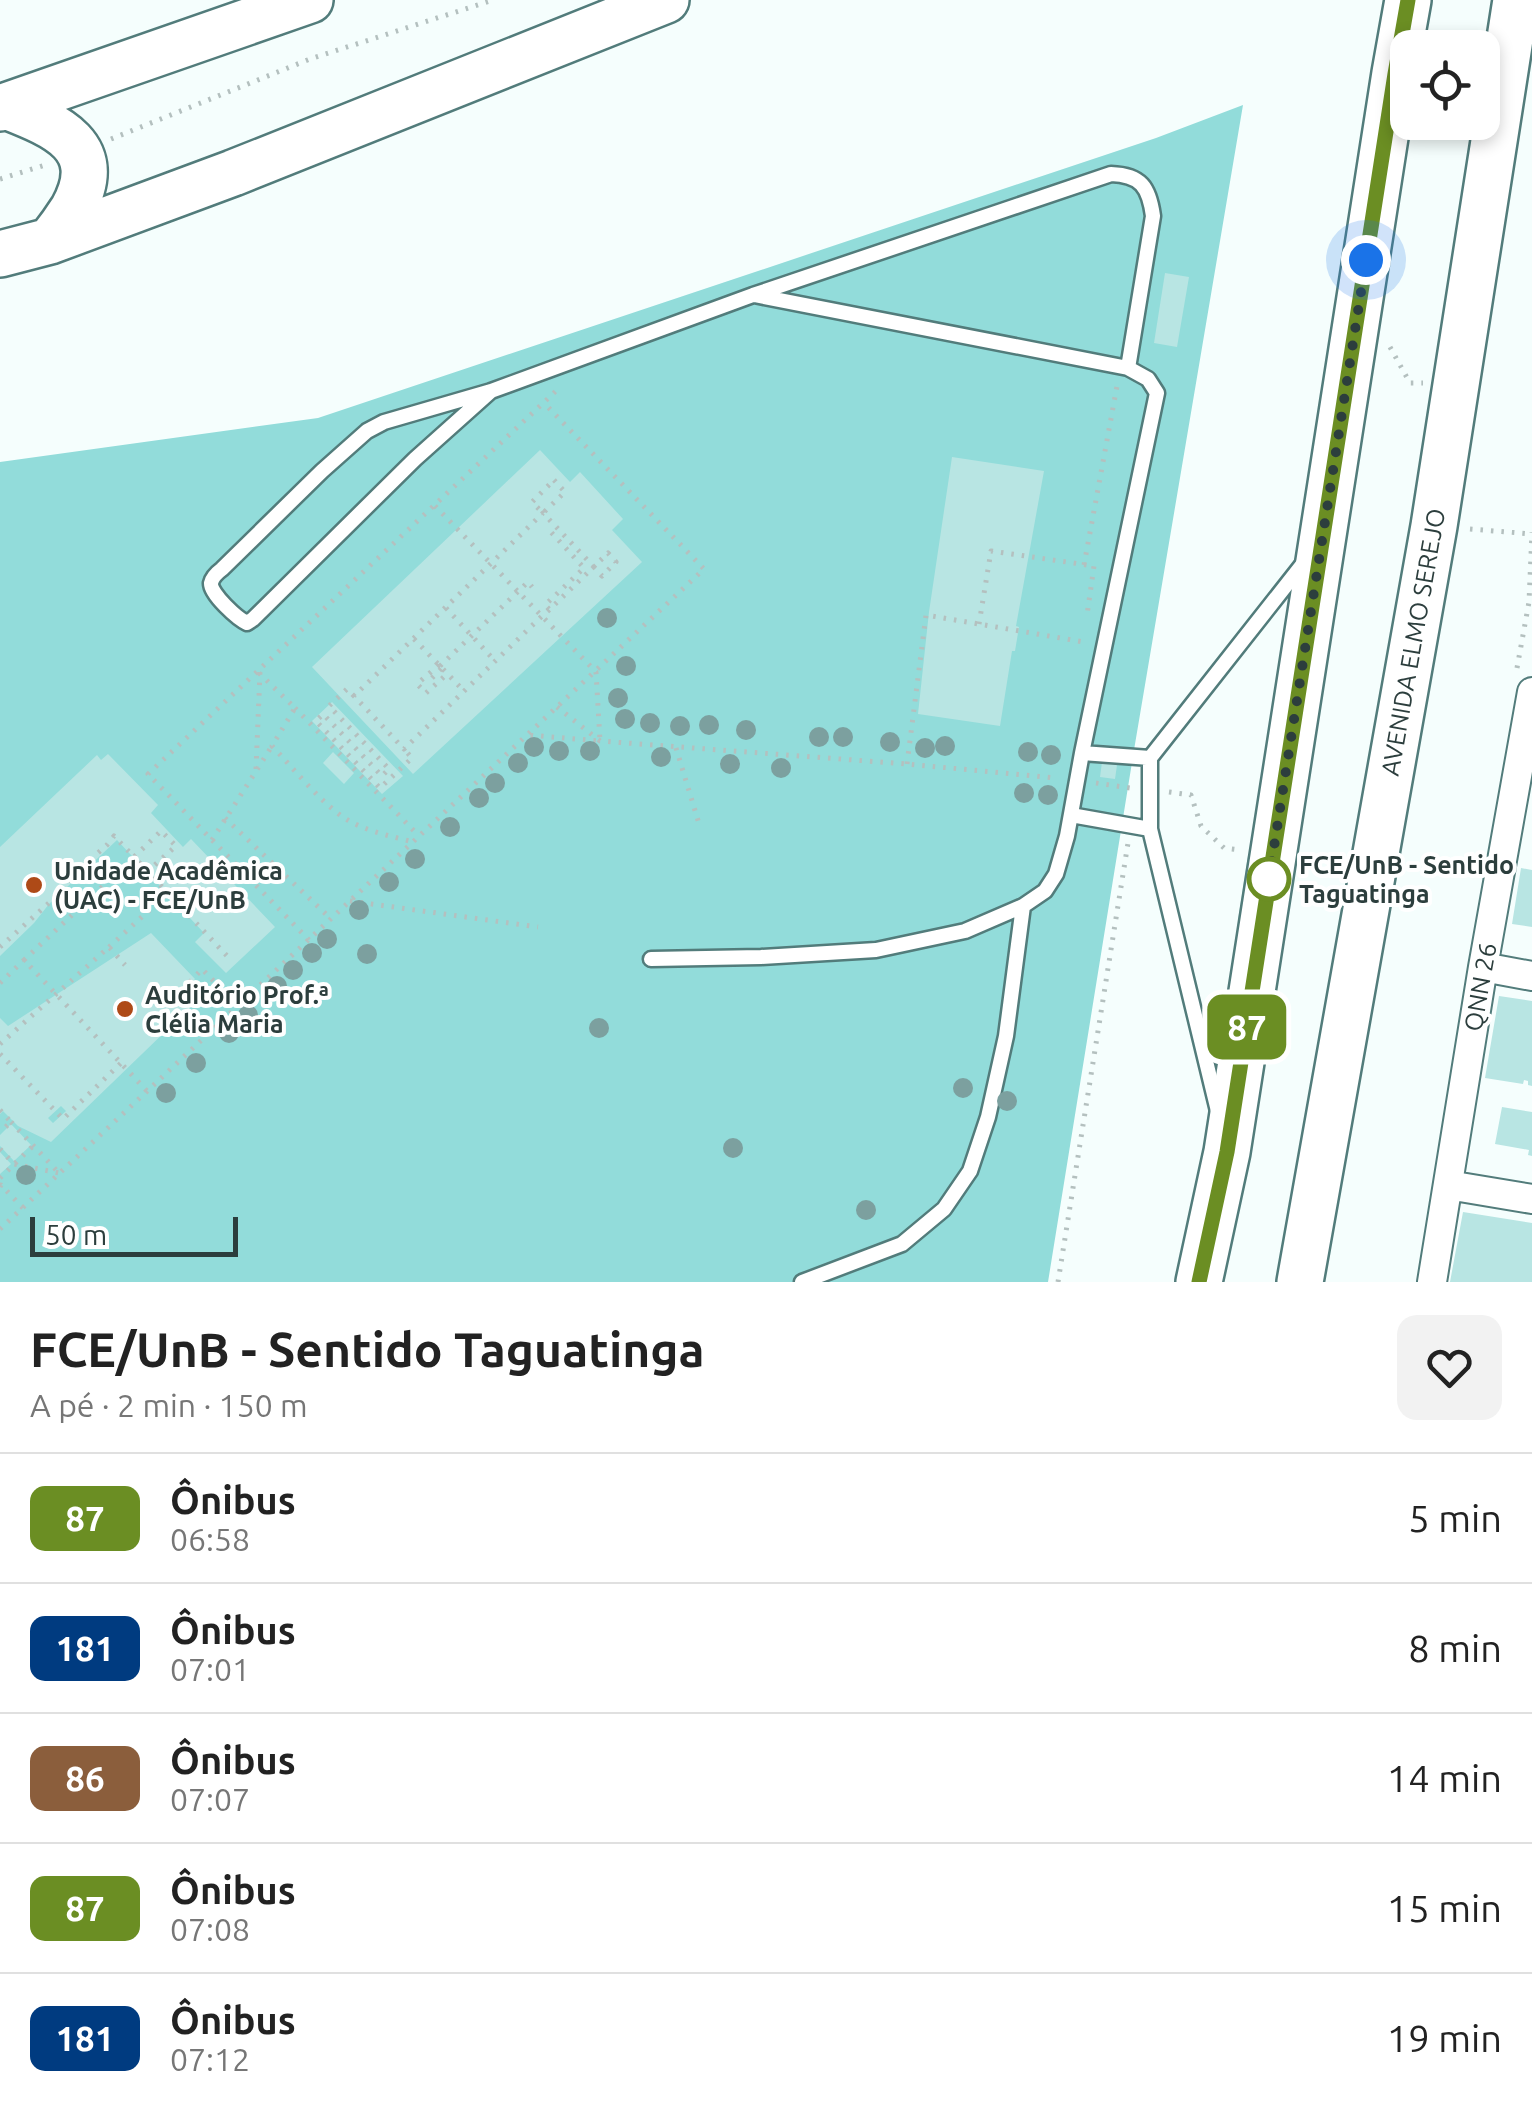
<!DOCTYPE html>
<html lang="pt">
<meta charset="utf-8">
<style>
:root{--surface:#fff;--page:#f2f2f2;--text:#222;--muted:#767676;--line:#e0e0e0}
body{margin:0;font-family:Ubuntu,sans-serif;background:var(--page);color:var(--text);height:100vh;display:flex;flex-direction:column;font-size:38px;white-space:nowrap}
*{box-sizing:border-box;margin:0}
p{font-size:32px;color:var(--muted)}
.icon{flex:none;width:55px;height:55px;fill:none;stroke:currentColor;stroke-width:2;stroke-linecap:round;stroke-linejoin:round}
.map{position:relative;height:1282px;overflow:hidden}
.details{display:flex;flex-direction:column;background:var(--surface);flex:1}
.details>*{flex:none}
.badge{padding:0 20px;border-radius:15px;font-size:35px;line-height:65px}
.tools{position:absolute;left:1390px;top:30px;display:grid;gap:20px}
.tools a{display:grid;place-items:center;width:110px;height:110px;border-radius:20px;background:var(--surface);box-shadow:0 5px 15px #0003;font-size:50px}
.scale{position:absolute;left:30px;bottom:25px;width:208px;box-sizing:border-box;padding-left:10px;border:5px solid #2c3e3d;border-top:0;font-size:28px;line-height:35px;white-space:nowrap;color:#2c3e3d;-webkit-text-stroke:8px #fff;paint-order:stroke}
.you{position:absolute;width:50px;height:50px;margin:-25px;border:8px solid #fff;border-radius:50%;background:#1a73e8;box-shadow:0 0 0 15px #1a73e833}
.map>.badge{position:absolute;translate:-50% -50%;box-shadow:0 0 0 5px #fff}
.round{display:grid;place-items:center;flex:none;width:105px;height:105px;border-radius:20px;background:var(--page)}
.headline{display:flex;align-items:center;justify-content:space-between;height:170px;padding:0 30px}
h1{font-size:48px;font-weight:700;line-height:75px}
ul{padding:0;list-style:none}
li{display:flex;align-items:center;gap:30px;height:130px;padding:0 30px;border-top:2px solid var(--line)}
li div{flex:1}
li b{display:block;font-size:38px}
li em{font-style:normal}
li .badge{min-width:110px;font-weight:700;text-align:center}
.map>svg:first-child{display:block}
</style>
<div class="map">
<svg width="1532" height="1282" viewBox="0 0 1532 1282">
<rect width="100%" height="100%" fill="#f5fefd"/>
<!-- green -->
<path fill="#92dcda" d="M1243,105L1134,750L1048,1282H0V462L318,418L1156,138Z"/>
<!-- building -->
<path fill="#b8e5e3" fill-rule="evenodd" d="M1165,273L1189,277L1177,347L1154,343Z
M540,450L570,482L580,472L623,519L612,530L642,562L413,774L312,667Z
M952,457L1044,471L1016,626L1019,627L1015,651H1012L1000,726L918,714L929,612Z
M332,702L403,776L382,794L312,721Z
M333,752L354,773L344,784L323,763Z
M108,754L158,805L151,813L183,847L191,839L275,927L226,973L195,942L204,933L117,840L49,904L34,923L0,956V847L97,755L101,760Z
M1102,762L1117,765L1115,779L1100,777Z
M1248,856L1260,858L1250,922L1238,920Z
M1521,868L1532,870V927L1512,924Z
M151,933L195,979L191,983L203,995L51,1142L18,1126L3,1111L0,1114V1018L8,1026ZM61,1106L66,1111L53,1123L48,1118Z
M1499,996L1532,1001V1086L1528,1085V1081L1524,1080L1523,1084L1485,1078Z
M1502,1107L1532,1112V1156L1528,1155L1529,1150L1495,1144Z
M11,1124L31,1145L14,1161L0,1146V1135Z
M0,1152L11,1164L0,1174Z
M1463,1212L1532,1223V1282H1450Z"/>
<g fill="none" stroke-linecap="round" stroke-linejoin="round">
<!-- service casing -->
<g stroke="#527c7b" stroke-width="19">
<path id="service" d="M491,391L415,459L253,619L247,623C238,619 210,594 211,583C212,578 218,572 222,569L322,471L367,431L384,422L491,391L753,295L1111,174C1141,175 1149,187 1153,216L1128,368
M1082,753L1150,758
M1071,815L1150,829
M651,959L761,957L876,950L965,931L1023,906L1045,891L1056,874L1067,836L1082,753L1157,393L1148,379L1128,368L754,295
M1218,1111L1150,829V758L1306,560
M802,1282L902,1244L944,1209L970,1171L988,1117L1006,1036L1023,906"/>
</g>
<!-- minor casing -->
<g stroke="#527c7b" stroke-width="32">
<path id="minor" d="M1483,967L1532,976
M1448,1185L1532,1199
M1432,1282L1483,967L1532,692"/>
</g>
<!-- primary casing -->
<g stroke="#527c7b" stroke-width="50">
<path id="primary" d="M6,106C57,126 107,146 73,209C66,220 58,231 50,241
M0,108L310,0
M0,254L50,241L233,173L666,0
M1199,1282L1227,1152L1395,73L1408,0
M1300,1282L1434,526L1516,0"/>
</g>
<!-- path -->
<path stroke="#b4c0bf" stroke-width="5" stroke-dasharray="2.5 8" stroke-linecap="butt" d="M111,139L310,59L493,0
M0,179L45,165
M1390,347L1410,383H1423
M554,480L565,492L543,513L532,502Z
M435,506L596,672L600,741L528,735
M1470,529L1532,534
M1084,565L1117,386
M594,567L543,513L354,696L404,749L542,616L549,610L608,553L616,562L602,576L594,567
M446,608L495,661
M549,609L545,605L584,568L550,531L551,530
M979,624L991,551L1094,566L1087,615
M414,639L464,691
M439,665L417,684L426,693L447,674
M440,666L528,582L532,587
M1517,668L1529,602L1532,532
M259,673L295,708L272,746C292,767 322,804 346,819C365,831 391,836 413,842
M432,678L442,668
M354,696L347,689L329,706L389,769L382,776L323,714L316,721L380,788L412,758L404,749
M557,707L600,741L907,764L1056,778
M295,708L419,836
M676,748L700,827
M907,764L926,615L1084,642
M256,769L260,672
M1096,783L1130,788
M1169,792L1191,795L1201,826L1224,848L1241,850
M225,818L331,919
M212,840L272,746
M350,901L538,927
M309,940L148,774L557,390
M0,947L50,902L75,873L107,845L114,836L134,857L161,831L176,846L148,871
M109,947L168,893
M24,960L134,857L228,957
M190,982L202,969L238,1006
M0,983L24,960L147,1091
M0,1044L109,947L125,965
M0,1054L63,1119L121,1063
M0,1110L11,1122L0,1132
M11,1122L60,1174
M0,1149L14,1164L59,1173
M0,1178L34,1145
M0,1187L1,1185L23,1208
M0,1229L704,569L543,402
M1058,1282L1128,843"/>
<!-- service -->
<use href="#service" stroke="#fff" stroke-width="14"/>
<!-- minor -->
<use href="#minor" stroke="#fff" stroke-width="28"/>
<!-- primary -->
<use href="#primary" stroke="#fff" stroke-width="45"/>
</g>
<!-- trees -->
<g fill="#7ca09f">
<circle cx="607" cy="618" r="10"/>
<circle cx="626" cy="666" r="10"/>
<circle cx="618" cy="698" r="10"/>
<circle cx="625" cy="719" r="10"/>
<circle cx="650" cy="723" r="10"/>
<circle cx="709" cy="725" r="10"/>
<circle cx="680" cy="726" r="10"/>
<circle cx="746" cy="730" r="10"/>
<circle cx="819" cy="737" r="10"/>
<circle cx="843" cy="737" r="10"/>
<circle cx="890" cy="742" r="10"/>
<circle cx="945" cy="746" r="10"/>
<circle cx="534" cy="747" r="10"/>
<circle cx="925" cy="748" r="10"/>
<circle cx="559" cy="751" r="10"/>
<circle cx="590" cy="751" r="10"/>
<circle cx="1028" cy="752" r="10"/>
<circle cx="1051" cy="755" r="10"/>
<circle cx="661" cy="757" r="10"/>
<circle cx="518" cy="763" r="10"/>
<circle cx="730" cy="764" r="10"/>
<circle cx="781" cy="768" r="10"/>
<circle cx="495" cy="783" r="10"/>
<circle cx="1024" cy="793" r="10"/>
<circle cx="1048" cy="795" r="10"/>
<circle cx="479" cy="798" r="10"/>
<circle cx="450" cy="827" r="10"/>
<circle cx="415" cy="859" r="10"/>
<circle cx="389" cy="882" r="10"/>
<circle cx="359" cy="910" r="10"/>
<circle cx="327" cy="939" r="10"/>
<circle cx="312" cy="953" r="10"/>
<circle cx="367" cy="954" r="10"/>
<circle cx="293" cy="970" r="10"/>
<circle cx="277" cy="986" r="10"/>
<circle cx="248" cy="1015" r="10"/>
<circle cx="599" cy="1028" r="10"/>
<circle cx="229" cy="1033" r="10"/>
<circle cx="196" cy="1063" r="10"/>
<circle cx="963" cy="1088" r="10"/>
<circle cx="166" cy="1093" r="10"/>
<circle cx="1007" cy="1101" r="10"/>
<circle cx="733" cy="1148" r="10"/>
<circle cx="26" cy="1175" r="10"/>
<circle cx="866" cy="1210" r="10"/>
</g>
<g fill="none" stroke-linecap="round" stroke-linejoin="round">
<!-- line casing -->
<g stroke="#fff" stroke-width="22">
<path id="line" d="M1199,1282L1227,1152L1395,74L1408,0"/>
</g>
<!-- line -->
<use href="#line" stroke="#6b8e23" stroke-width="15"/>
<!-- walk -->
<path stroke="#2c3e3d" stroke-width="10" stroke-dasharray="0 18" d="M1269,879L1366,260"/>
</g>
<!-- markers -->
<circle fill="#fff" stroke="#6b8e23" stroke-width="5" cx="1269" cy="879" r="20"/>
<g fill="#ae4a17" stroke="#fff" stroke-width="4">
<circle cx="34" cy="885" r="10"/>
<circle cx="125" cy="1009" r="10"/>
</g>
<g text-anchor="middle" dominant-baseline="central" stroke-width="8" stroke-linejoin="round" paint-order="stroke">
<!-- street labels -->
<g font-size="25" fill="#2c3e3d" stroke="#fff">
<text transform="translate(1413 642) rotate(-80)">AVENIDA ELMO SEREJO</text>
<text transform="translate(1480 987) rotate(-80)">QNN 26</text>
</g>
<!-- stop labels -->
<g font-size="25" font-weight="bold" fill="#2c3e3d" stroke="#fff" text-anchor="start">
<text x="1299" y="865">FCE/UnB - Sentido<tspan x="1299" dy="29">Taguatinga</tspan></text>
</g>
<!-- poi labels -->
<g font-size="25" font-weight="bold" fill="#2c3e3d" stroke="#fff" text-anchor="start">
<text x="54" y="871">Unidade Acadêmica<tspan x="54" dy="29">(UAC) - FCE/UnB</tspan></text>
<text x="145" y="995">Auditório Prof.ª<tspan x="145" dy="29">Clélia Maria</tspan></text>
</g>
</g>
</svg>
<div class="tools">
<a><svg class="icon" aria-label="locate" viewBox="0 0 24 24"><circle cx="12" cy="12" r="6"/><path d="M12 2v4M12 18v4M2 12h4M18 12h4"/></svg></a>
</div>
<div class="scale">50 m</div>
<div class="you" style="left:1366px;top:260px"></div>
<b class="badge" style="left:1247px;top:1027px;background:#6b8e23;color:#fff">87</b>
</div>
<section class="details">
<div class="headline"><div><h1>FCE/UnB - Sentido Taguatinga</h1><p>A pé · 2 min · 150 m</p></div><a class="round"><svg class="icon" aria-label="heart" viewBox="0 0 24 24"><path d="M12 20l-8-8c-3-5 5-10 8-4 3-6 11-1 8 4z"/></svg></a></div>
<ul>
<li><span class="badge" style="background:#6b8e23;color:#fff">87</span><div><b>Ônibus</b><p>06:58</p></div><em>5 min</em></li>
<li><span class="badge" style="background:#003b80;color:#fff">181</span><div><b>Ônibus</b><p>07:01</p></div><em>8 min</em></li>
<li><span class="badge" style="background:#8b5e3c;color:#fff">86</span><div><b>Ônibus</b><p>07:07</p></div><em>14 min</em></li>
<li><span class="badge" style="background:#6b8e23;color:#fff">87</span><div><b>Ônibus</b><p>07:08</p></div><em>15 min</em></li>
<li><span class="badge" style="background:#003b80;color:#fff">181</span><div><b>Ônibus</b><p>07:12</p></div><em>19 min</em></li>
</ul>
</section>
